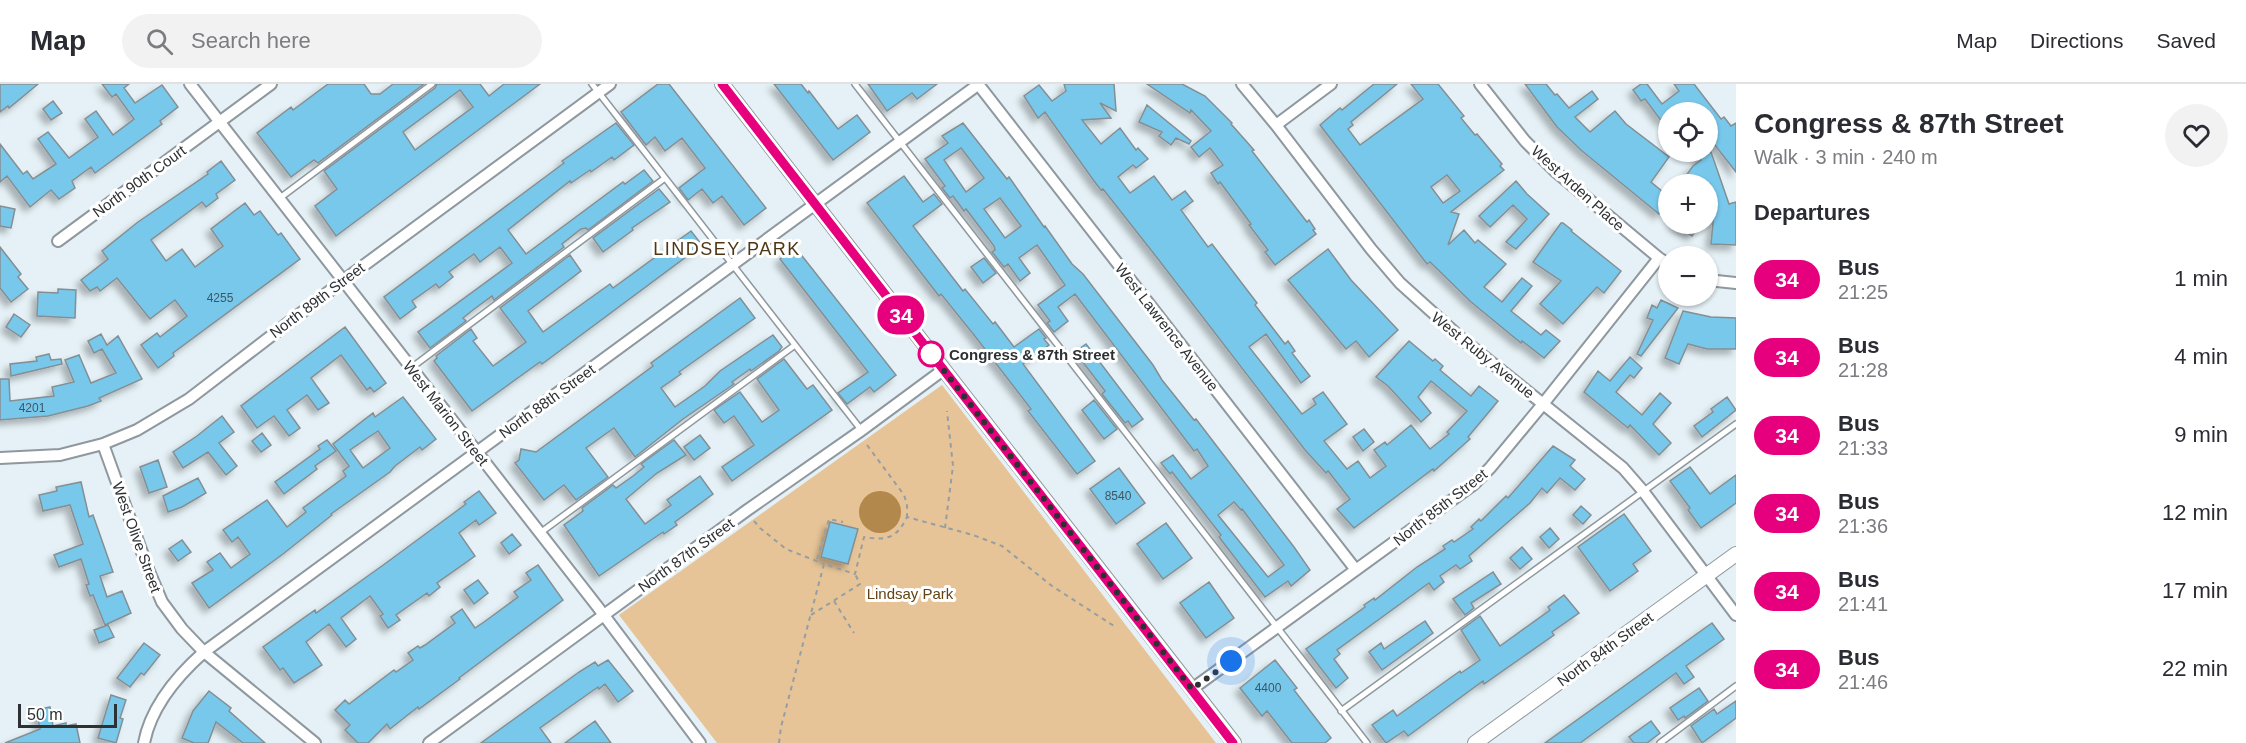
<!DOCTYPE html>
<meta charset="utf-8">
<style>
:root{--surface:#fff;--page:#f2f2f3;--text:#2b2b33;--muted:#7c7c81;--line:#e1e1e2}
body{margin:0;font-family:Helvetica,sans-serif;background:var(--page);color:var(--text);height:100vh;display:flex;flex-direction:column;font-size:22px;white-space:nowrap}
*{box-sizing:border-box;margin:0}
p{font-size:20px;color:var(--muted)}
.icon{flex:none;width:33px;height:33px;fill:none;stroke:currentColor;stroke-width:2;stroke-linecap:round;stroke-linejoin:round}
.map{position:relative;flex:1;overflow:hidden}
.drawer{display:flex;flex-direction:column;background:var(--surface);width:510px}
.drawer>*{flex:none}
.badge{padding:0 12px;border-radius:20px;font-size:21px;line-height:39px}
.tools{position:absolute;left:1658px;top:18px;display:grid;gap:12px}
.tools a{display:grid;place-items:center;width:60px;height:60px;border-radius:50%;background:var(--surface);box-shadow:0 2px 4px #0004;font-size:30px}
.scale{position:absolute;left:18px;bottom:15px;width:99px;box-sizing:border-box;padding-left:6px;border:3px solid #2d3134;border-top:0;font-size:16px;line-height:21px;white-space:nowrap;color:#2d3134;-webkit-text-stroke:4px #fff;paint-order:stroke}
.you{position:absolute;width:30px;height:30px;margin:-15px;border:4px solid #fff;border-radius:50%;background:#1a73e8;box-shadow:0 0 0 9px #1a73e833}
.map>.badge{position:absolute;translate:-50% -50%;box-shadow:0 0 0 3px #fff}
h2{padding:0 18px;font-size:22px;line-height:54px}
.round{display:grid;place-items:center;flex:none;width:63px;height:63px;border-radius:32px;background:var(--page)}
.summary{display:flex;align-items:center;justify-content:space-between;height:102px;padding:0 18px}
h1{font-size:28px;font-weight:600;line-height:45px}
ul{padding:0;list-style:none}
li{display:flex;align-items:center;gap:18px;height:78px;padding:0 18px}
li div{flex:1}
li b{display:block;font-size:22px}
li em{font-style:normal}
li .badge{min-width:66px;font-weight:700;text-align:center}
header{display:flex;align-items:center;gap:36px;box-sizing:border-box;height:84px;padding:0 30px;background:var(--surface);border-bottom:2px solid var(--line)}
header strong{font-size:28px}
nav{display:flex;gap:33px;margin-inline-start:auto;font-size:21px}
.search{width:420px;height:54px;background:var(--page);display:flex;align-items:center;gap:15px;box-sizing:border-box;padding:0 21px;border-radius:33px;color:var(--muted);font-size:22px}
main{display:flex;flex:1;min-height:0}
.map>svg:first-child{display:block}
</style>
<header>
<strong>Map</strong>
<div class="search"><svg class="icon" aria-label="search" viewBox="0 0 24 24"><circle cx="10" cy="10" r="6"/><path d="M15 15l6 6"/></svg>Search here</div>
<nav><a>Map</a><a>Directions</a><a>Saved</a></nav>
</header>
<main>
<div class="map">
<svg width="1736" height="659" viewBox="0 0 1736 659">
<defs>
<filter id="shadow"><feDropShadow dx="-5" dy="5" stdDeviation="3" flood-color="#0004"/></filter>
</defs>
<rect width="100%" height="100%" fill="#e5f1f6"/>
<!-- green -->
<path fill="#e6c497" d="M942,301L1216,659H717L619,531Z"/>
<!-- water -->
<path fill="#b2884c" d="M859 428a21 21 0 1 1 42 0a21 21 0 1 1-42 0Z"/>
<!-- building -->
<path fill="#78c8ec" stroke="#848f94" stroke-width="1.5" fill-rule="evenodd" filter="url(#shadow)" d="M0,0H38L9,24L8,22L0,28Z
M102,0H129L124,4L135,19L162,1L178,23L160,37L162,40L95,89L91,83L72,97L75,104L59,115L51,106L30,123L7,92L0,98V60L23,90L27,87L33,95L56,80L38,55L48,48L69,74L98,53L85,35L96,27L113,51L134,35L116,10L112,13Z
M328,0H364L371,10H380L393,0H424L318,79L314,76L291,93L257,49L291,23L293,26Z
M437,0H480L489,12L504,0H540L336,152L315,122L337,105L324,87L435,4ZM460,6L473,23L415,66L403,48Z
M658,0H669L766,124L744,141L722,112L713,119L702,105L688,116L679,104L705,84L682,54L665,67L655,53L646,61L621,28Z
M774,0H801L808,9L809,7L838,45L857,31L870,48L833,76Z
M868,0H937L917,15L912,9L887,27Z
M1064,0H1114L1116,27L1100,19L1111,34L1082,36L1101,60L1120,44L1136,66L1138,64L1148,75L1136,84L1133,81L1118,93L1130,109L1154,92L1172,116L1185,107L1193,117L1181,126L1208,163L1212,160L1257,219L1255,221L1285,260L1288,257L1295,267L1292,269L1310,292L1301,299L1266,250L1249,263L1302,330L1316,320L1313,315L1323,308L1347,340L1324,357L1347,385L1358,377L1370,394L1386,382L1374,366L1385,358L1387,361L1411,341L1430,365L1449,350L1447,348L1467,327L1431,297L1418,313L1431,329L1421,338L1388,302L1376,293L1409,257L1433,277L1435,275L1443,282L1440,286L1471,312L1479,302L1498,317L1468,353L1470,355L1434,387L1433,385L1409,403L1354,444L1337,425L1350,415L1328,387L1326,389L1305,366L1158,175L1103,105L1101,106L1094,97L1045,28L1038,34L1024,12L1039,1L1052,17L1066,7Z
M1147,0H1182L1205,12L1232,39L1231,40L1254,66L1252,67L1307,138L1309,136L1315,145L1313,146L1316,150L1275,181L1265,168L1268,166L1249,141L1251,140L1220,98L1218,100L1211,89L1223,81L1210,64L1199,73L1191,63L1211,47L1191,26L1190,29Z
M1374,0H1397L1351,38L1353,41L1348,45L1360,61L1423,15L1411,0H1438L1464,32L1461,34L1475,51L1477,50L1502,80L1500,82L1504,86L1451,128L1459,130L1448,161L1464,146L1475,159L1478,156L1506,180L1484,203L1502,218L1522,194L1532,202L1511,227L1541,251L1546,246L1560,257L1544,274L1522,257L1521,259L1471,218L1430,178L1427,180L1320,41L1340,24L1342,26ZM1447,91L1460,107L1443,119L1431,103Z
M1525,0H1546L1555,11L1557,10L1569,24L1592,7L1598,15L1575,33L1590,48L1615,27L1626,40L1669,73L1651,98L1668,112V120L1659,130L1582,67L1557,43Z
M1641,0H1647L1662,20L1679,7L1674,0H1694L1721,35L1724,33L1731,42L1736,39V88L1707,51V28H1668V33L1662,38L1645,15L1641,17L1633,6Z
M53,17L62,29L51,36L43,25Z
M1147,21L1191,57L1189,60L1176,54L1171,61L1159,52L1162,48L1139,38Z
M616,39L634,61L614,76L612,73L591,88L590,86L571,99L570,97L508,146L526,170L623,98L625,100L644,86L653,97L588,146L586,144L581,145L562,160L564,163L494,216L492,212L473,226L463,234L466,237L430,264L418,248L512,179L500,163L480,178L474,170L449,188L453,193L439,204L436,200L412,217L416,223L400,235L384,213L564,79L562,77Z
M963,39L1007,95L1009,93L1044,143L1045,142L1072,180L1083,190L1153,281L1162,296L1194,336L1196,335L1294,463L1310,486L1291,502L1288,497L1265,513L1219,453L1221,451L1172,388L1170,390L1161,379L1173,371L1191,395L1208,382L1197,365L1194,367L1075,210L1058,223L1068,237L1054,248L1047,239L1050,237L1038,221L1065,201L1037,161L1019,174L1030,189L1020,197L1008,180L1004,183L992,168L995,166L994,162L966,125L964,127L953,112L950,114L942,104L945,102L925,75L948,59L942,52ZM961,64L984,94L966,108L944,76ZM1000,114L1021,142L1005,154L984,125ZM1234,418L1241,426L1242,425L1284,481L1268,493L1218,431Z
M1695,68H1711L1729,120L1736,118V161L1711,160L1715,117L1707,129L1710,100H1680L1693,82L1701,76Z
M221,77L235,96L216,110L218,114L206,123L202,118L151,156L166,177L182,165L195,183L223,162L211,145L245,119L254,131L260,127L278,151L281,149L300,175L173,269L174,272L158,284L141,261L157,249L160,253L187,232L175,216L150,235L117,194L100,207L97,203L90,207L81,196L108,175L102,167L138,138L208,90L207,88Z
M904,92L923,118L934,110L942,120L913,142L963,207L965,205L993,240L995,238L1014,263L1039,245L1046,254L1044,255L1049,261L1023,280L1095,377L1077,390L1028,327L1031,325L974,251L941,210L939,212L867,119Z
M1516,97L1527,110L1549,130L1516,165L1506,158L1527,135L1513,121L1490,143L1479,132Z
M659,105L670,118L632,144L633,146L603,168L593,154Z
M0,122L15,125L11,144L0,142Z
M1561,139H1563L1572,146L1571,147L1621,187L1604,209L1597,203L1563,240L1540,220L1561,197L1533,178Z
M1673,140H1700L1692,152Z
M691,147L702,161L542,280L540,278L472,327L434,277L437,274L436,272L471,245L477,254L473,257L493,282L526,258L500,224L570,171L581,187L528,227L543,248L610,200L613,204Z
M0,163L21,190L18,193L28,205L11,218L0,204Z
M795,163L896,291L874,308L870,303L847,320L838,309L868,288L780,175Z
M1328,165L1351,196L1398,246L1369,273L1356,257L1346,265L1288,196Z
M984,174L996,189L983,199L971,183Z
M58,205L76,206L75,234L37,232L38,208L58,209Z
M740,214L755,234L679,288L681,290L661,304L675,323L705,302L720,287L773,251L782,263L779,267L751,287L750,285L732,298L734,300L683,335L635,373L614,344L586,364L608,393L576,416L564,401L544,416L515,379L519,376L521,365L536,368L653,282L651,279Z
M1661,216L1678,224L1641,272L1637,270L1653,236L1647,234L1652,221L1657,224Z
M1683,227L1711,233L1736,234V265H1707L1688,260L1679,280L1665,274Z
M14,230L30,241L21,253L6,243Z
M345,243L386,299L374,308L370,303L367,306L341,271L311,294L329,319L318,326L307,311L287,326L300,344L289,352L274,332L257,344L241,322Z
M101,250L107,261L118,252L142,295L99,314L101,317L88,322L48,332L0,336V295H9L10,317L54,312L52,303L74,298L65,276L79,271L91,299L116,289L102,265L94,269L88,257Z
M1086,260L1143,335L1132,343L1128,337L1125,339L1102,310L1105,307L1075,268Z
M49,270L51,276L61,275L62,280L11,292L10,280L37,277L36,273Z
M1630,273L1642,284L1634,294L1630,291L1616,308L1642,331L1660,309L1671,319L1653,340L1671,359L1659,371L1630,341L1628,344L1584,308L1598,287L1610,297Z
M784,275L807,305L813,301L832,326L732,397L722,383L754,361L734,332L724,339L714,326L740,308L762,338L779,326L757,295Z
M403,313L436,355L422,366L420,363L395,382L390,388L331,430L332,431L283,470L209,524L192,499L213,486L207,478L220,469L231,484L250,470L238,453L232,458L223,446L267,416L287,443L306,428L303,424L346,392L343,387L349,382L333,360L373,329L375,333ZM378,347L390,364L363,384L350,366Z
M1727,313L1736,326L1702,353L1694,342L1713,328L1711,325Z
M1094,316L1117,345L1104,355L1082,326Z
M222,332L234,348L219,359L237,382L226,391L208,368L183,384L173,368L197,352Z
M1364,345L1374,358L1363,367L1353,353Z
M262,349L271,361L261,368L252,357Z
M700,351L710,364L694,376L684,363Z
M327,356L336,367L315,382L317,385L284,410L275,398L320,365L318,362Z
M674,356L686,371L657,389L626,415L645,440L671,421L667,416L700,392L713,410L675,438L677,441L664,450L663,448L599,492L564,441L583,427L582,424L613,401L616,404L633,392L644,383L641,380Z
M1553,362L1575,376L1570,382L1585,395L1575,406L1560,394L1547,409L1542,404L1530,419L1469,472L1472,477L1460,485L1456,481L1440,492L1444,498L1434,506L1429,499L1337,566L1340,570L1334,575L1348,594L1336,604L1306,565L1365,523L1364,521L1374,514L1375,516L1417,483L1445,465L1443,462L1452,456L1454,458L1473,445L1471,443L1479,435L1481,437L1506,412L1508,414Z
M158,376L167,403L149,409L140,383Z
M1690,383L1710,410L1736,391V419L1701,444L1688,426L1690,424L1670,397Z
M1119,384L1145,419L1116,440L1090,405Z
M198,394L206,409L182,423L168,428L163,412Z
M81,398L89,433L93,431L113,488L100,492L107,513L122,507L131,529L105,541L93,511L90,512L86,501L89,500L81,475L59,483L54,471L83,460L70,421L43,427L39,411L57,407L56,403Z
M479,407L496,429L479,441L476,436L459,449L475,472L437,499L440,503L429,512L427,509L396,531L400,536L388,544L380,532L383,530L370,512L341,534L356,555L346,563L329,540L306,558L322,581L294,599L283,584L280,586L263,563L315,526L316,529L386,479L466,420L464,418Z
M1581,422L1591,431L1583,440L1573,431Z
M1624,430L1651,467L1633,480L1638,487L1610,507L1578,463Z
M830,438L858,445L848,480L821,473Z
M1166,439L1192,474L1163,495L1137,460Z
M1550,444L1559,455L1549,464L1540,453Z
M512,450L521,461L509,470L501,459Z
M182,456L191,468L178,477L169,465Z
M1522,463L1532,475L1520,485L1510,474Z
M538,481L563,516L459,594L460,595L419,625L418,623L390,645L387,640L368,659H358L345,646L350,641L335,626L345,616L349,620L394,586L396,588L413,576L408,569L418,562L420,564L425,561L455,539L451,533L462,525L475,544L484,538L518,513L514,508L531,496L526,489Z
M1493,488L1501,500L1471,519L1474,524L1465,531L1453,515Z
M478,496L488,509L474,520L464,506Z
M1209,498L1234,534L1206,554L1180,519Z
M1564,511L1579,529L1552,548L1554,551L1484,600L1483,597L1408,652L1404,647L1386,659L1372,641L1393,626L1397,632L1460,587L1461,589L1480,576L1461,546L1480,532L1500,562L1550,526L1548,523Z
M1425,537L1433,549L1382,586L1369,568L1381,559L1384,565Z
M1712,539L1724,555L1686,582L1694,593L1684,600L1676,589L1580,659H1545Z
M108,541L114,553L99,559L94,546Z
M144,559L160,571L144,591L141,589L130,603L117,594Z
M608,576L633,607L618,618L605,600L599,605L598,603L540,644L551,659H481L579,588L595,578L598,582Z
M1275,576L1297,604L1294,606L1331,654L1325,659H1292L1267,627L1262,632L1240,604Z
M1699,604L1708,617L1685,634L1684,632L1678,636L1670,624Z
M209,607L231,624L229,627L265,659H243L216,638L208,659H194L182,654L193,627Z
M111,611L126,616L120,634L123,635L116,659L98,654Z
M1736,617V634L1702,659L1691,642L1714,625L1717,630Z
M50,623L53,642L66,639V642L76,640L80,659H5L40,645L36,626Z
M595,637L611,659H565Z
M1651,637L1660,649L1647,659H1634L1629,653Z"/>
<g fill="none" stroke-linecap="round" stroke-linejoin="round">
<!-- service casing -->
<g stroke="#8e989e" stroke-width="8">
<path id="service" d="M592,0L862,347
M855,0L1367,659
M280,114L432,0
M411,284L665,94
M540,449L795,261
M1341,627L1736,340
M1660,659L1736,602"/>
</g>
<!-- minor casing -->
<g stroke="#8e989e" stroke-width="14">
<path id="minor" d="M190,0L597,522L700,659
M978,0L1356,486
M1242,0L1276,41L1371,165L1400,199L1462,255L1623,384L1643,407L1736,531
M1480,0L1525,57L1556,88L1659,174L1668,180
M1276,41L1331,0
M58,157L271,0
M1707,196L1736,199
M103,360L148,485L162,518L182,545L204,568L315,659
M0,374L60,371L103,360L137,346L189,315L344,196L610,0
M1192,605L1474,400L1490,384L1543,320L1659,174
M144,659C151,622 177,592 204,568L979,0
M429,659L746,427L859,348L943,286"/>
</g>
<!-- tertiary casing -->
<g stroke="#8e989e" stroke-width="16">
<path id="tertiary" d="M722,0L1234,659
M1475,659L1736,470"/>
</g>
<!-- path -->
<path stroke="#959ea2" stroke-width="2" stroke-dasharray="4.5 4.5" stroke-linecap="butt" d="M867,361L904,411L907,420V433
M754,437L760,444L786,465L824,480
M945,444L953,382L947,327
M817,475L829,435L843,438
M834,517L854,549
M811,531L860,500L855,490
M779,659L781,643L824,480L855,490L864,453C887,457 897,454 907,433L973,451L1002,462L1052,502L1114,542"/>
<!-- service -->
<use href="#service" stroke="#fff" stroke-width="5"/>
<!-- minor -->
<use href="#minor" stroke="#fff" stroke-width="10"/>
<!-- tertiary -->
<use href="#tertiary" stroke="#fff" stroke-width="14"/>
</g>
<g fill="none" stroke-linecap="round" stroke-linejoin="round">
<!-- line casing -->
<g stroke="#fff" stroke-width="14">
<path id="line" d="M722,0L1233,659"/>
</g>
<!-- line -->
<use href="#line" stroke="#e6007e" stroke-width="9"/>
<!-- walk -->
<path stroke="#2d3134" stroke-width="6" stroke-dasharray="0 10.8" d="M931,270L1192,605L1231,577"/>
</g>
<!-- markers -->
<circle fill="#fff" stroke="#e6007e" stroke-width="3" cx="931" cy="270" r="12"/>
<g text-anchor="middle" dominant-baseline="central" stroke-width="6" stroke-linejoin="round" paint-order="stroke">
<!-- number labels -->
<g font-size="12" fill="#405762">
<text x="220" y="214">4255</text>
<text x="32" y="324">4201</text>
<text x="1118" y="412">8540</text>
<text x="1268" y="604">4400</text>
</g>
<!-- street labels -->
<g font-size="15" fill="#2d3134" stroke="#fff">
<text transform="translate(139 97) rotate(-36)">North 90th Court</text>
<text transform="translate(1578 104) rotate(42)">West Arden Place</text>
<text transform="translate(317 216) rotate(-37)">North 89th Street</text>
<text transform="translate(1167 243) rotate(52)">West Lawrence Avenue</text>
<text transform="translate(1483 271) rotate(39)">West Ruby Avenue</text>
<text transform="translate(547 317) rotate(-36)">North 88th Street</text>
<text transform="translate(446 329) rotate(52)">West Marion Street</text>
<text transform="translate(1440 423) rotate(-38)">North 85th Street</text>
<text transform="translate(137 453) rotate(70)">West Olive Street</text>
<text transform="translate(686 471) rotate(-36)">North 87th Street</text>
<text transform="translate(1605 565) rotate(-36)">North 84th Street</text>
</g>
<!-- stop labels -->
<g font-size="15" font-weight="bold" fill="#2d3134" stroke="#fff" text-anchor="start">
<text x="949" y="270">Congress &amp; 87th Street</text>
</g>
<!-- park labels -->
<g font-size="15" fill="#624415" stroke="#fff">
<text x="910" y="509">Lindsay Park</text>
</g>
<!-- quarter labels -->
<g font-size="18" letter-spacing="1.5" fill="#4f3714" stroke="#fff">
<text x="727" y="165">LINDSEY PARK</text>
</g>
</g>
</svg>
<div class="tools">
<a><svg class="icon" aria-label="locate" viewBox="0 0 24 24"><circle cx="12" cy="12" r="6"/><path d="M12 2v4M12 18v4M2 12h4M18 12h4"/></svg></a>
<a>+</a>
<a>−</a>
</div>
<div class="scale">50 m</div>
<div class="you" style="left:1231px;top:577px"></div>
<b class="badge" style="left:901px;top:231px;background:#e6007e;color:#fff">34</b>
</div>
<section class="drawer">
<div class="summary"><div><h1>Congress &amp; 87th Street</h1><p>Walk · 3 min · 240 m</p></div><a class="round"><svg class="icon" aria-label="heart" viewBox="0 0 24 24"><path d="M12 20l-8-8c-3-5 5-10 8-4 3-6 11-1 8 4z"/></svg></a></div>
<h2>Departures</h2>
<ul>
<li><span class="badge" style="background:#e6007e;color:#fff">34</span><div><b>Bus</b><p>21:25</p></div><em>1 min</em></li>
<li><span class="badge" style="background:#e6007e;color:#fff">34</span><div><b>Bus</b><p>21:28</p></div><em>4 min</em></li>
<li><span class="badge" style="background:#e6007e;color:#fff">34</span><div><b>Bus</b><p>21:33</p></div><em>9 min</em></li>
<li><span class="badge" style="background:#e6007e;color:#fff">34</span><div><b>Bus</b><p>21:36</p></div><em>12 min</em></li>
<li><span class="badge" style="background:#e6007e;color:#fff">34</span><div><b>Bus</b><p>21:41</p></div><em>17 min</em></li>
<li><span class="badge" style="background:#e6007e;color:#fff">34</span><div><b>Bus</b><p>21:46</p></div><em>22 min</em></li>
</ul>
</section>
</main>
